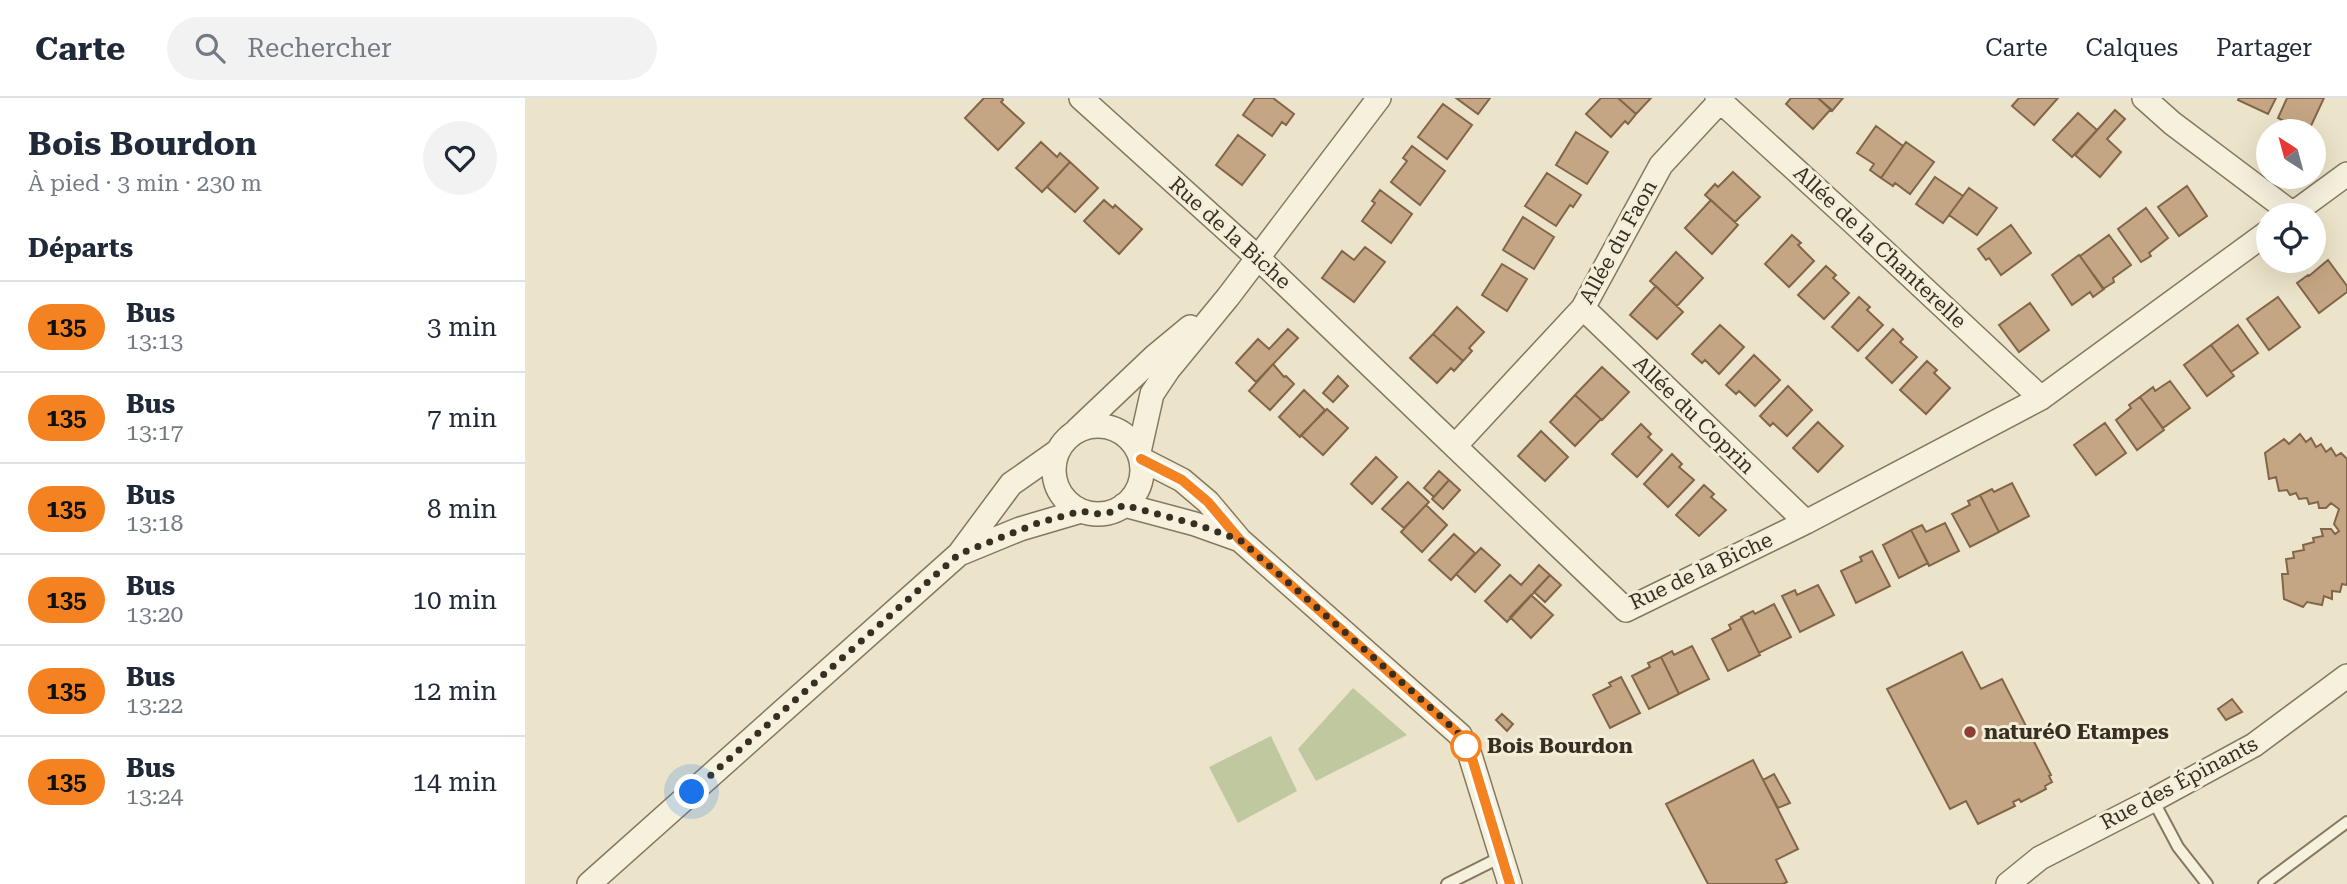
<!DOCTYPE html>
<html lang="fr">
<meta charset="utf-8">
<style>
:root{--surface:#fff;--page:#f2f2f3;--text:#1f2937;--muted:#747a83;--line:#e0e1e3}
body{margin:0;font-family:"Roboto Serif",serif;background:var(--page);color:var(--text);height:100vh;display:flex;flex-direction:column;font-size:26px;white-space:nowrap}
*{box-sizing:border-box;margin:0}
p{font-size:23px;color:var(--muted)}
.icon{flex:none;width:38px;height:38px;fill:none;stroke:currentColor;stroke-width:2;stroke-linecap:round;stroke-linejoin:round}
.map{position:relative;flex:1;overflow:hidden}
.details{display:flex;flex-direction:column;background:var(--surface);width:525px}
.details>*{flex:none}
.badge{padding:0 14px;border-radius:23px;font-size:24px;line-height:46px}
.needle{width:46px;rotate:324deg}
.tools{position:absolute;left:1731px;top:21px;display:grid;gap:14px}
.tools a{display:grid;place-items:center;width:70px;height:70px;border-radius:50%;background:var(--surface);box-shadow:0 7px 28px #0002;font-size:35px}
.you{position:absolute;width:35px;height:35px;margin:-18px;border:5px solid #fff;border-radius:50%;background:#1a73e8;box-shadow:0 0 0 10px #1a73e833}
.map>.badge{position:absolute;translate:-50% -50%;box-shadow:0 0 0 4px #fff}
h2{padding:0 28px;font-size:26px;line-height:63px}
.round{display:grid;place-items:center;flex:none;width:74px;height:74px;border-radius:37px;background:var(--page)}
.overview{display:flex;align-items:center;justify-content:space-between;height:119px;padding:0 28px}
h1{font-size:33px;font-weight:700;line-height:52px}
ul{padding:0;list-style:none}
li{display:flex;align-items:center;gap:21px;height:91px;padding:0 28px;border-top:2px solid var(--line)}
li div{flex:1}
li b{display:block;font-size:26px}
li em{font-style:normal}
li .badge{min-width:77px;font-weight:700;text-align:center}
header{display:flex;align-items:center;gap:42px;box-sizing:border-box;height:98px;padding:0 35px;background:var(--surface);border-bottom:2px solid var(--line)}
header strong{font-size:33px}
nav{display:flex;gap:38px;margin-inline-start:auto;font-size:24px}
.search{width:490px;height:63px;background:var(--page);display:flex;align-items:center;gap:18px;box-sizing:border-box;padding:0 24px;border-radius:38px;color:var(--muted);font-size:26px}
main{display:flex;flex:1;min-height:0}
.map>svg:first-child{display:block}
</style>
<header>
<strong>Carte</strong>
<div class="search"><svg class="icon" aria-label="search" viewBox="0 0 24 24"><circle cx="10" cy="10" r="6"/><path d="M15 15l6 6"/></svg>Rechercher</div>
<nav><a>Carte</a><a>Calques</a><a>Partager</a></nav>
</header>
<main>
<section class="details">
<div class="overview"><div><h1>Bois Bourdon</h1><p>À pied · 3 min · 230 m</p></div><a class="round"><svg class="icon" aria-label="heart" viewBox="0 0 24 24"><path d="M12 20l-8-8c-3-5 5-10 8-4 3-6 11-1 8 4z"/></svg></a></div>
<h2>Départs</h2>
<ul>
<li><span class="badge" style="background:#f58220;color:#111">135</span><div><b>Bus</b><p>13:13</p></div><em>3 min</em></li>
<li><span class="badge" style="background:#f58220;color:#111">135</span><div><b>Bus</b><p>13:17</p></div><em>7 min</em></li>
<li><span class="badge" style="background:#f58220;color:#111">135</span><div><b>Bus</b><p>13:18</p></div><em>8 min</em></li>
<li><span class="badge" style="background:#f58220;color:#111">135</span><div><b>Bus</b><p>13:20</p></div><em>10 min</em></li>
<li><span class="badge" style="background:#f58220;color:#111">135</span><div><b>Bus</b><p>13:22</p></div><em>12 min</em></li>
<li><span class="badge" style="background:#f58220;color:#111">135</span><div><b>Bus</b><p>13:24</p></div><em>14 min</em></li>
</ul>
</section>
<div class="map">
<svg width="1822" height="786" viewBox="0 0 1822 786">
<rect width="100%" height="100%" fill="#ebe4ca"/>
<!-- green -->
<path fill="#bfc89f" d="M828,590L882,637L791,683L773,651Z
M746,638L772,693L713,725L684,669Z"/>
<!-- building -->
<path fill="#c5a684" stroke="#836548" stroke-width="2" d="M459,0H477L478,2L476,4L499,25L473,52L440,20Z
M730,0H748L769,16L761,27L757,24L747,38L718,17Z
M931,0H965L953,16Z
M1076,0H1093L1111,16L1103,26L1100,23L1086,39L1061,16Z
M1093,0H1126L1111,16Z
M1266,0H1293L1306,11L1288,31L1261,6Z
M1293,0H1318L1307,13Z
M1494,0H1533L1509,27L1487,8Z
M1714,0H1751L1743,16L1713,2Z
M1762,0H1799L1785,30L1767,22L1765,26L1753,20Z
M918,6L947,27L922,61L893,39Z
M1590,12L1600,21L1582,41L1596,54L1575,79L1550,57Z
M1553,15L1572,32L1547,59L1528,42Z
M1351,28L1378,48L1356,80L1345,72L1349,66L1332,55Z
M1051,34L1083,54L1062,86L1031,67Z
M713,37L740,57L717,87L691,67Z
M516,44L532,59L535,55L545,64L517,94L491,70Z
M1381,44L1409,64L1385,96L1370,85L1368,88L1356,80Z
M887,48L920,73L895,107L866,84L882,63L878,60Z
M545,64L573,90L550,114L522,89Z
M1208,74L1235,99L1210,124L1180,97L1190,86L1193,89Z
M1022,75L1056,97L1048,109L1045,107L1031,128L1000,108Z
M1410,79L1438,98L1418,125L1391,106Z
M1662,88L1682,118L1654,138L1633,109Z
M1444,90L1472,110L1452,137L1424,117Z
M855,92L887,116L866,145L837,123L850,105L847,103Z
M579,102L588,110L590,107L617,131L594,156L559,123Z
M1186,102L1213,127L1187,156L1160,130Z
M1621,110L1643,140L1624,155L1626,158L1616,164L1593,131Z
M998,119L1029,139L1009,171L978,152Z
M1486,127L1506,155L1476,177L1464,160L1461,162L1453,151Z
M1267,137L1276,145L1273,147L1289,163L1264,189L1240,166Z
M1584,137L1606,167L1588,180L1589,184L1578,191L1555,158Z
M840,149L860,164L829,204L797,180L817,153L829,162Z
M1151,154L1178,180L1152,208L1125,183Z
M1554,157L1579,191L1568,199L1565,194L1547,207L1527,177Z
M1803,162L1822,188V194L1794,215L1772,185L1783,177L1784,178Z
M977,166L1002,181L982,213L957,197Z
M1301,168L1311,177L1308,180L1324,195L1299,221L1273,197Z
M1131,188L1158,214L1132,241L1105,217Z
M1334,199L1345,209L1342,212L1358,227L1333,253L1307,229Z
M1753,199L1775,229L1744,252L1722,221Z
M1505,205L1524,232L1494,254L1474,227Z
M932,209L959,234L944,250L947,253L938,263L908,236Z
M1195,227L1219,249L1194,276L1180,262L1177,265L1167,256Z
M1713,227L1733,255L1706,274L1686,247Z
M763,231L773,240L731,284L711,265L733,241L744,251Z
M1368,231L1378,241L1375,244L1392,259L1367,285L1341,260Z
M908,236L938,263L929,273L926,270L912,285L885,260Z
M1686,247L1709,278L1682,298L1659,267Z
M1229,257L1255,282L1230,308L1214,293L1211,296L1201,287Z
M1402,263L1412,272L1409,275L1425,290L1401,316L1375,292Z
M748,266L759,279L761,278L769,286L745,312L724,293Z
M1077,269L1104,294L1077,322L1050,297Z
M813,278L823,288L808,304L798,295Z
M1645,283L1665,310L1638,330L1615,299L1628,289L1630,293Z
M1263,288L1287,312L1262,338L1248,325L1245,328L1235,318Z
M779,292L800,312L775,339L754,319Z
M1050,297L1076,321L1050,348L1025,324Z
M1615,299L1639,332L1612,352L1591,322L1606,310L1604,307Z
M802,311L823,330L798,357L776,337Z
M1293,324L1318,348L1293,374L1268,350Z
M1580,325L1601,355L1571,377L1549,347Z
M1116,326L1126,336L1123,339L1137,352L1112,379L1087,356Z
M1016,333L1043,359L1020,383L993,358Z
M1775,336L1781,344L1786,340L1791,349L1796,346L1801,354L1806,350L1811,358L1816,355L1822,361V487L1817,486L1815,494L1807,493V501L1799,498L1797,507L1782,504L1778,509L1759,501L1757,476H1763L1761,461L1769,460L1768,454L1779,452L1778,447L1789,444L1788,440L1798,438L1796,431H1806L1810,436L1814,433L1809,426L1814,411L1806,405L1801,410H1794L1793,404L1784,406L1782,400L1774,401L1771,395L1765,397L1762,392L1754,393L1751,379L1744,381L1740,355L1759,341L1764,346Z
M1147,356L1157,366L1154,369L1169,382L1143,409L1119,386Z
M851,359L872,379L847,406L826,386Z
M914,373L924,382L909,399L899,390Z
M924,382L935,392L918,411L907,401Z
M883,384L904,404L879,430L857,411Z
M1487,385L1504,418L1474,434L1455,397L1467,391L1469,394Z
M1179,387L1189,396L1186,399L1201,412L1174,438L1151,417Z
M1455,397L1474,434L1445,449L1427,416L1445,407L1443,403Z
M901,407L922,427L897,454L876,434Z
M1420,425L1434,453L1404,468L1386,432L1397,427L1401,434Z
M1386,432L1403,465L1374,480L1358,447Z
M929,436L950,455L926,482L904,462Z
M956,450L975,467L950,494L931,476Z
M1347,453L1365,488L1331,505L1316,473L1337,463L1335,459Z
M1014,467L1025,477L982,524L960,503L985,477L996,487Z
M1025,477L1036,487L1020,504L1009,494Z
M1293,487L1309,517L1275,534L1257,498L1270,492L1272,497Z
M1006,497L1028,517L1006,540L985,519Z
M1249,506L1266,539L1234,555L1216,519L1228,513L1230,516Z
M1217,520L1235,557L1203,573L1187,541L1206,531L1204,527Z
M1167,548L1184,581L1154,596L1136,559L1147,553L1149,557Z
M1437,554L1456,591L1477,581L1526,677L1524,678L1527,684L1520,688L1521,691L1496,704L1494,701L1488,704L1490,708L1453,726L1441,703L1425,711L1362,591Z
M1136,559L1154,596L1124,611L1107,578L1125,569L1123,565Z
M1096,579L1115,615L1085,630L1068,597L1086,588L1084,585Z
M1707,601L1717,614L1701,622L1693,611Z
M977,616L988,626L982,633L971,622Z
M1228,662L1273,751L1251,762L1262,784L1258,786H1183L1141,706Z
M1249,676L1265,705L1253,710L1238,682Z"/>
<g fill="none" stroke-linecap="round" stroke-linejoin="round">
<!-- service casing -->
<g stroke="#867860" stroke-width="14">
<path id="service" d="M1628,702L1653,749L1682,786
M922,786L976,759
M1739,786L1822,724"/>
</g>
<!-- minor casing -->
<g stroke="#867860" stroke-width="26">
<path id="minor" d="M556,0L732,159L1101,512L1281,424L1516,300L1743,134
M1192,0L1331,127L1516,300
M1619,0L1647,25L1768,116
M1766,117L1822,76
M1058,210L1281,424
M529 372a44 44 0 1 1 88 0a44 44 0 1 1-88 0Z
M552,332L630,258L665,229
M930,348L1058,210L1136,67L1198,0
M614,354L627,296L643,272L703,199L854,0
M616,361L657,382L683,404L715,442L935,637L945,657L985,786
M599,407L670,426L715,442
M434,456L495,431L556,413
M64,786L434,456L486,386L533,353
M1483,786L1515,760L1628,702L1729,647L1822,578"/>
</g>
<!-- service -->
<use href="#service" stroke="#f6f1dd" stroke-width="10"/>
<!-- minor -->
<use href="#minor" stroke="#f6f1dd" stroke-width="23"/>
</g>
<g fill="none" stroke-linecap="round" stroke-linejoin="round">
<!-- line casing -->
<g stroke="#fff" stroke-width="16">
<path id="line" d="M616,361L657,382L683,404L715,442L935,637L946,657L985,786"/>
</g>
<!-- line -->
<use href="#line" stroke="#f58220" stroke-width="10"/>
<!-- walk -->
<path stroke="#382f22" stroke-width="7" stroke-dasharray="0 12.6" d="M167,694L434,456L513,425L556,413L571,416L586,414L599,407L670,426L715,442L915,618L935,637L946,657L941,648"/>
</g>
<!-- markers -->
<circle fill="#903e35" stroke="#f3eed9" stroke-width="2.5" cx="1445" cy="634" r="7"/>
<circle fill="#fff" stroke="#f58220" stroke-width="3.5" cx="941" cy="648" r="14"/>
<g text-anchor="middle" dominant-baseline="central" stroke-width="6" stroke-linejoin="round" paint-order="stroke">
<!-- street labels -->
<g font-size="21" fill="#382f22" stroke="#f3eed9">
<text transform="translate(705 135) rotate(42)">Rue de la Biche</text>
<text transform="translate(1093 144) rotate(-61)">Allée du Faon</text>
<text transform="translate(1355 149) rotate(43)">Allée de la Chanterelle</text>
<text transform="translate(1169 317) rotate(44)">Allée du Coprin</text>
<text transform="translate(1176 473) rotate(-25)">Rue de la Biche</text>
<text transform="translate(1654 685) rotate(-28)">Rue des Épinants</text>
</g>
<!-- poi labels -->
<g font-size="21" font-weight="bold" fill="#382f22" stroke="#f3eed9" text-anchor="start">
<text x="1459" y="634">naturéO Etampes</text>
</g>
<!-- stop labels -->
<g font-size="21" font-weight="bold" fill="#382f22" stroke="#f3eed9" text-anchor="start">
<text x="962" y="648">Bois Bourdon</text>
</g>
</g>
</svg>
<div class="tools">
<a><svg class="needle" viewBox="-14 -14 28 28"><path d="M0-13l5 13h-10z" fill="#e53935"/><path d="M0 13l5-13h-10z" fill="#747a83"/></svg></a>
<a><svg class="icon" aria-label="locate" viewBox="0 0 24 24"><circle cx="12" cy="12" r="6"/><path d="M12 2v4M12 18v4M2 12h4M18 12h4"/></svg></a>
</div>
<div class="you" style="left:167px;top:694px"></div>
</div>
</main>
